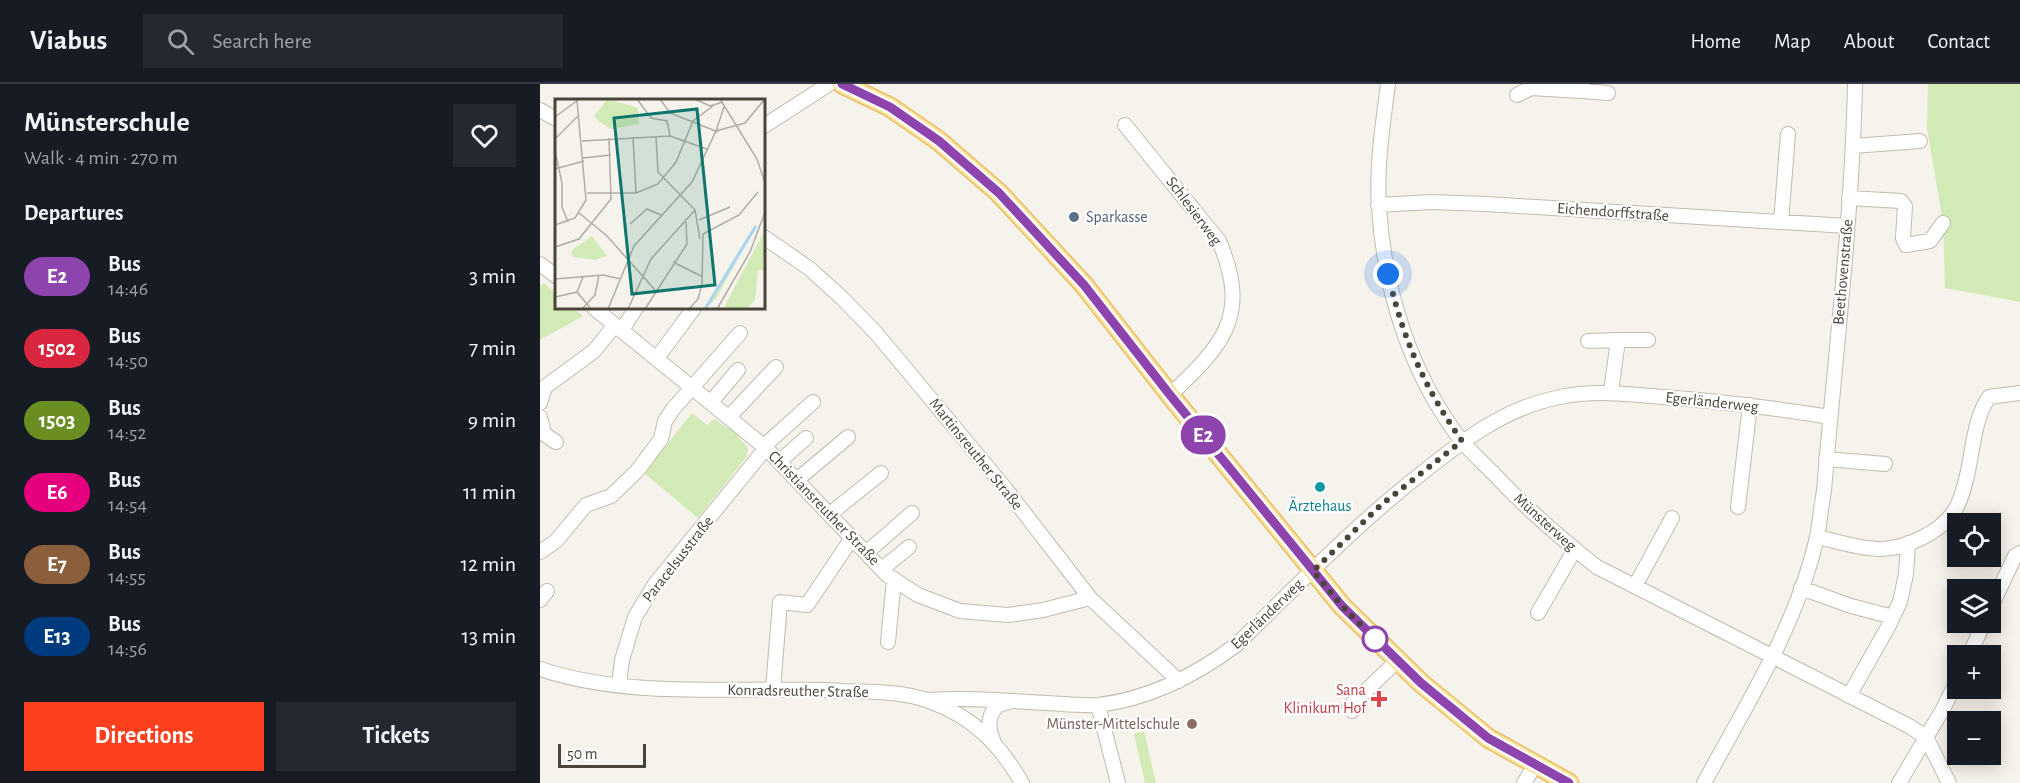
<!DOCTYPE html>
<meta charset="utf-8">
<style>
:root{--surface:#171b24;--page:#242831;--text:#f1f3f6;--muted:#9ea1a6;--line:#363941;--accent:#fc3f1d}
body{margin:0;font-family:"Alegreya Sans",sans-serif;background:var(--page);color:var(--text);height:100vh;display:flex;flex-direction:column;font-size:22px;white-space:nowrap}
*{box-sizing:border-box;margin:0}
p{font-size:20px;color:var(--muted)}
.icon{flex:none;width:33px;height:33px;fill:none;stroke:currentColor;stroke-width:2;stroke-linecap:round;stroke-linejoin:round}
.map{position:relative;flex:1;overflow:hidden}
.details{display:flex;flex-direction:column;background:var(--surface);width:540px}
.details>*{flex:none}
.badge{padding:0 12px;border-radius:20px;font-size:21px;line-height:39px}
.controls{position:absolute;left:1407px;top:429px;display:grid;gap:12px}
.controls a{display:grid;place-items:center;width:54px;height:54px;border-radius:0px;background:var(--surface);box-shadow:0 3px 15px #0003;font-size:30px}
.scale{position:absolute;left:18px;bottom:15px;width:88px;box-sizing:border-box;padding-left:6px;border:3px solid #4b4439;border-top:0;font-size:16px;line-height:21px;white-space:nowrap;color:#4b4439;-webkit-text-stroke:4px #fff;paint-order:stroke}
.you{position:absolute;width:30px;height:30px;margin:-15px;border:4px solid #fff;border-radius:50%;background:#1a73e8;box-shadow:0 0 0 9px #1a73e833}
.map>.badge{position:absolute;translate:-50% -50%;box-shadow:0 0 0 3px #fff}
h2{padding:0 24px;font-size:22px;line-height:54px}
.round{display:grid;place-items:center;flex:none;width:63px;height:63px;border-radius:0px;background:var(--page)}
.head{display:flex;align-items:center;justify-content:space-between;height:102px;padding:0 24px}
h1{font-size:28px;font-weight:600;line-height:45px}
.cta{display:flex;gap:12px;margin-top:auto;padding:12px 24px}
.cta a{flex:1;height:69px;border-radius:0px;background:var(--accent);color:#fff;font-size:24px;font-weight:600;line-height:69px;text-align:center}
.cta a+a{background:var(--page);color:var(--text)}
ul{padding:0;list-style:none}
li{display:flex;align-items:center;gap:18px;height:72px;padding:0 24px}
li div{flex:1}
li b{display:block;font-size:22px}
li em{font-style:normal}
li .badge{min-width:66px;font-weight:700;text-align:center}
header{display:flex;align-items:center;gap:36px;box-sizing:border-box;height:84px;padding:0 30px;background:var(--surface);border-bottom:2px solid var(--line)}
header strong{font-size:28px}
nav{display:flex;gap:33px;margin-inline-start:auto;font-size:21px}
.search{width:420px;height:54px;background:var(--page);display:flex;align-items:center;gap:15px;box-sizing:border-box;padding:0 21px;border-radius:0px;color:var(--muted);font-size:22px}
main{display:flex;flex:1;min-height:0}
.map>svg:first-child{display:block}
</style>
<header>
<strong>Viabus</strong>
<div class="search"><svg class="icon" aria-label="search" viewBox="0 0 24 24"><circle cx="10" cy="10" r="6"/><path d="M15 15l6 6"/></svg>Search here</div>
<nav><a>Home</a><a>Map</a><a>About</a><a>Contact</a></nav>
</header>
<main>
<section class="details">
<div class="head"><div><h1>Münsterschule</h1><p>Walk · 4 min · 270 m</p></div><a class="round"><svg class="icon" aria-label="heart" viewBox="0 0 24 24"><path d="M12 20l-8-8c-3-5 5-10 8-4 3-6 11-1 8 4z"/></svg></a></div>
<h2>Departures</h2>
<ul>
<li><span class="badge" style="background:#8e44ad;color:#fff">E2</span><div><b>Bus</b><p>14:46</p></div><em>3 min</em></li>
<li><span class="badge" style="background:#d7263d;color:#fff">1502</span><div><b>Bus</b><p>14:50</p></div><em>7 min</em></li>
<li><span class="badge" style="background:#6b8e23;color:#fff">1503</span><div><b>Bus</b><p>14:52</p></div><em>9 min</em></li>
<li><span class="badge" style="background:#e6007e;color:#fff">E6</span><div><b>Bus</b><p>14:54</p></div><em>11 min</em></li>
<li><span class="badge" style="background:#8b5e3c;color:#fff">E7</span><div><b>Bus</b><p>14:55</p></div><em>12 min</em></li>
<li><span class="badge" style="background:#003b80;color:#fff">E13</span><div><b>Bus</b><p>14:56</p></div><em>13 min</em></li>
</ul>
<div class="cta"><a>Directions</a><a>Tickets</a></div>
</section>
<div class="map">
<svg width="1480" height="699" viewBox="0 0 1480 699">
<rect width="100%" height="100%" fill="#f6f3ec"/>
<!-- green -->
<path fill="#d2eab5" d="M1388,0H1480V218L1405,204L1403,139L1387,44Z
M4,199L16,210V224H33L43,232L0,256V202Z
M152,329L167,341L174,335L194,348L208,364L207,372L158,434L104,389Z
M604,647L616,699H605L594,650Z"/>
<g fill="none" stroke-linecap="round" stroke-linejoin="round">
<!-- minor casing -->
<g stroke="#c2bbae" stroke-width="16">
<path id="minor" d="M848,0C843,40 836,82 839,123C844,205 870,290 921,356C930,367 942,378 952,388C985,423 1020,454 1057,483L1369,642L1386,653L1409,699
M1042,0L1041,7L1068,9
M977,11L991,4L1041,7
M0,26L16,35
M585,41L679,157C711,232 683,261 630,311
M224,42L289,0
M1313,62L1380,57
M1309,114L1361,117L1365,122L1363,154L1366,161L1390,157L1403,139
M838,121L891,118L946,120L1307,142
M1241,138L1248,50
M224,153L270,185L302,214L336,249L465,404L550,514L639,597
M0,180L16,192
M54,224L226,364L347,491L378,511L420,527L468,531L503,526L550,514
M82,246L96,224
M1048,257L1078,256
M117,274L154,224
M1071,308L1078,256H1108
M171,318L198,286
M0,319L5,303L54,267L75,241
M0,333L4,350L16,358
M189,333L236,283
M224,362L273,318
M1286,375L1345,380
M240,377L266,354
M258,395L308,353
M1198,423L1210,321
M290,430L341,389
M1277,453C1297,457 1319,465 1340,465C1366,465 1401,448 1415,426C1422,415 1425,400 1428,387C1433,363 1435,333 1449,313L1480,309
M0,468L16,457L46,421L71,412L97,387L121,355L125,337L133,325L200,249
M326,469L372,429
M342,485L369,463
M1095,502L1132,434
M1261,504L1311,522L1353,533
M0,516L7,507
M1450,525L1475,472L1480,469
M998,529L1035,465
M348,558L354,495
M1429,572L1444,538
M0,585C97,617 203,601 303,607C331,608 362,607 389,617C433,633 459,659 482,699
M79,601L82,576L95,533L115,500L226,364
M233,605L240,518L267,521L312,454
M1309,612L1348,543L1360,518L1366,490L1368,459
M388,616C428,613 468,617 508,619C524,620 542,622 558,621C609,615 656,591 696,561C757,502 815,441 882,389C923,356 967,323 1020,313C1054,306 1089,310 1123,313C1179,317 1234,324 1290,333
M558,621L578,699
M812,627L809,623L858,576
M453,656C446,640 449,620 469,618
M984,699L995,681
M1164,699C1207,620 1257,541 1277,453C1280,438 1281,422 1284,407C1295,272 1312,136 1315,0
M1359,699L1403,625L1418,595"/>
</g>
<!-- major casing -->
<g stroke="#e6c16a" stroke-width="21">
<path id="major" d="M302,0L350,23L399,57L459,109L544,201L630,311L802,522L881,599L948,654L1029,699"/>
</g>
<!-- minor -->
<use href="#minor" stroke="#fff" stroke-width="14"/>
<!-- major -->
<use href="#major" stroke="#ffe39c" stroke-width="18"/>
</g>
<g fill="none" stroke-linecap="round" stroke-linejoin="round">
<!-- line casing -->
<g stroke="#fff" stroke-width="14">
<path id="line" d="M302,0L350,23L399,57L459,109L544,201L630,311L802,522L881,599L948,654L1029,699"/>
</g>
<!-- line -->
<use href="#line" stroke="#8e44ad" stroke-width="9"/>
<!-- walk -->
<path stroke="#4b4439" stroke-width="6" stroke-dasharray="0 10.8" d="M835,555L802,522L773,487L841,421L922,357C884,303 863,255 848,190"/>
</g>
<!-- markers -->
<circle fill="#5c6f8a" stroke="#fff" stroke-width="2" cx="534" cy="133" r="6"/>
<circle fill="#0f9aa8" stroke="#fff" stroke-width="2" cx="780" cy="403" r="6"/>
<circle fill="#fff" stroke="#8e44ad" stroke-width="3" cx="835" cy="555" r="12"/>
<path fill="#e0444e" stroke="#fff" stroke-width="2" d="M836 606h6v6h6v6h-6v6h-6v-6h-6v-6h6z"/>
<circle fill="#8d6e63" stroke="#fff" stroke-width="2" cx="652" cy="640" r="6"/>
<g text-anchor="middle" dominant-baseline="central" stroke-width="4.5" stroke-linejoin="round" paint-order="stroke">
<!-- street labels -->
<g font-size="16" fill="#4b4439" stroke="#fff">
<text transform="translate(654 127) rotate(53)">Schlesierweg</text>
<text transform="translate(1073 128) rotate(4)">Eichendorffstraße</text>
<text transform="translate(1303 188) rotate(-85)">Beethovenstraße</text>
<text transform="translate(1172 318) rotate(6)">Egerländerweg</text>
<text transform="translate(436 370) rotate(51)">Martinsreuther Straße</text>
<text transform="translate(284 424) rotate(46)">Christiansreuther Straße</text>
<text transform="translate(1005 438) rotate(42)">Münsterweg</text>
<text transform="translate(138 475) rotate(-52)">Paracelsusstraße</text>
<text transform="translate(727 530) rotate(-44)">Egerländerweg</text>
<text transform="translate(258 607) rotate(1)">Konradsreuther Straße</text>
</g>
<!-- service labels -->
<g font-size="16" fill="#4e5e75" stroke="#fff" text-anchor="start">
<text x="546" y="133">Sparkasse</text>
</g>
<!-- culture labels -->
<g font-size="16" fill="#0d838f" stroke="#fff">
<text x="780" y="422">Ärztehaus</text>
</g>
<!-- health labels -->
<g font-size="16" fill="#be3a42" stroke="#fff" text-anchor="end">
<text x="826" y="606">Sana<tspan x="826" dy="18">Klinikum Hof</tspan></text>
</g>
<!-- education labels -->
<g font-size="16" fill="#785e54" stroke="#fff" text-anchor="end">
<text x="640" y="640">Münster-Mittelschule</text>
</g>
</g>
<!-- overview -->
<g transform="translate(15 15)">
<rect width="210" height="210" fill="#f6f3ec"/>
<path d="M53,0L83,9L84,25L56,30L45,23L39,17ZM210,131V171H203L200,201L192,210H168ZM37,137L52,157L40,161L18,158L16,152ZM193,141L162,198L151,210L188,148Z" fill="#d2eab5"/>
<path fill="none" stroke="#a9d4f2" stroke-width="3" d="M150,210L201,127"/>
<path fill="none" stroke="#b2ada4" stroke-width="1.5" d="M82,0L96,19L112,22L115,37M105,0L115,14L163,33M140,0L155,7L168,3M165,0L202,60L210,84M0,18L23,1M161,32L169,8M101,37L103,73L140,111L145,140M78,38L81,94M0,40L24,16M27,42L115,37L152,50M0,52L7,84V108L13,123M28,59L56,56M0,70L29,62M32,94H81L103,85L121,63L138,22L159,6M24,114L52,137L100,191M144,121L175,108M75,125L92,110L106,116M0,126L20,119L31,101L22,2M0,148L24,140L56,100L54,39M118,163L148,178M0,180L48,176L66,180M22,193L36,210M0,198L22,193L28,178M27,210L40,196L44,176M53,210L79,147L137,83L161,32L190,24L209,1M73,210L96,160L140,111M90,210L132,145L131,123M134,210L143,200L147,185L148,135L184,116L203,93M162,210L195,153L210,113"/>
<path fill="#0f766e" fill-opacity="0.15" stroke="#0f766e" stroke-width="3" d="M142,10L160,186L77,195L59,19Z"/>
<rect width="210" height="210" fill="none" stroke="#4b4439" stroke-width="3"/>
</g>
</svg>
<div class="controls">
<a><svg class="icon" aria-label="locate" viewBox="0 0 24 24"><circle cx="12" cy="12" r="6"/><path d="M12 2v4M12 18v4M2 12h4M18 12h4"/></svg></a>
<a><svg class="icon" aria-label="layers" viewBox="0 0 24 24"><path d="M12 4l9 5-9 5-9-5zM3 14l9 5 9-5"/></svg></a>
<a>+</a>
<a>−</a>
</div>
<div class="scale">50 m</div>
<div class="you" style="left:848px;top:190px"></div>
<b class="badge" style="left:663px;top:351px;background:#8e44ad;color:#fff">E2</b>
</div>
</main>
